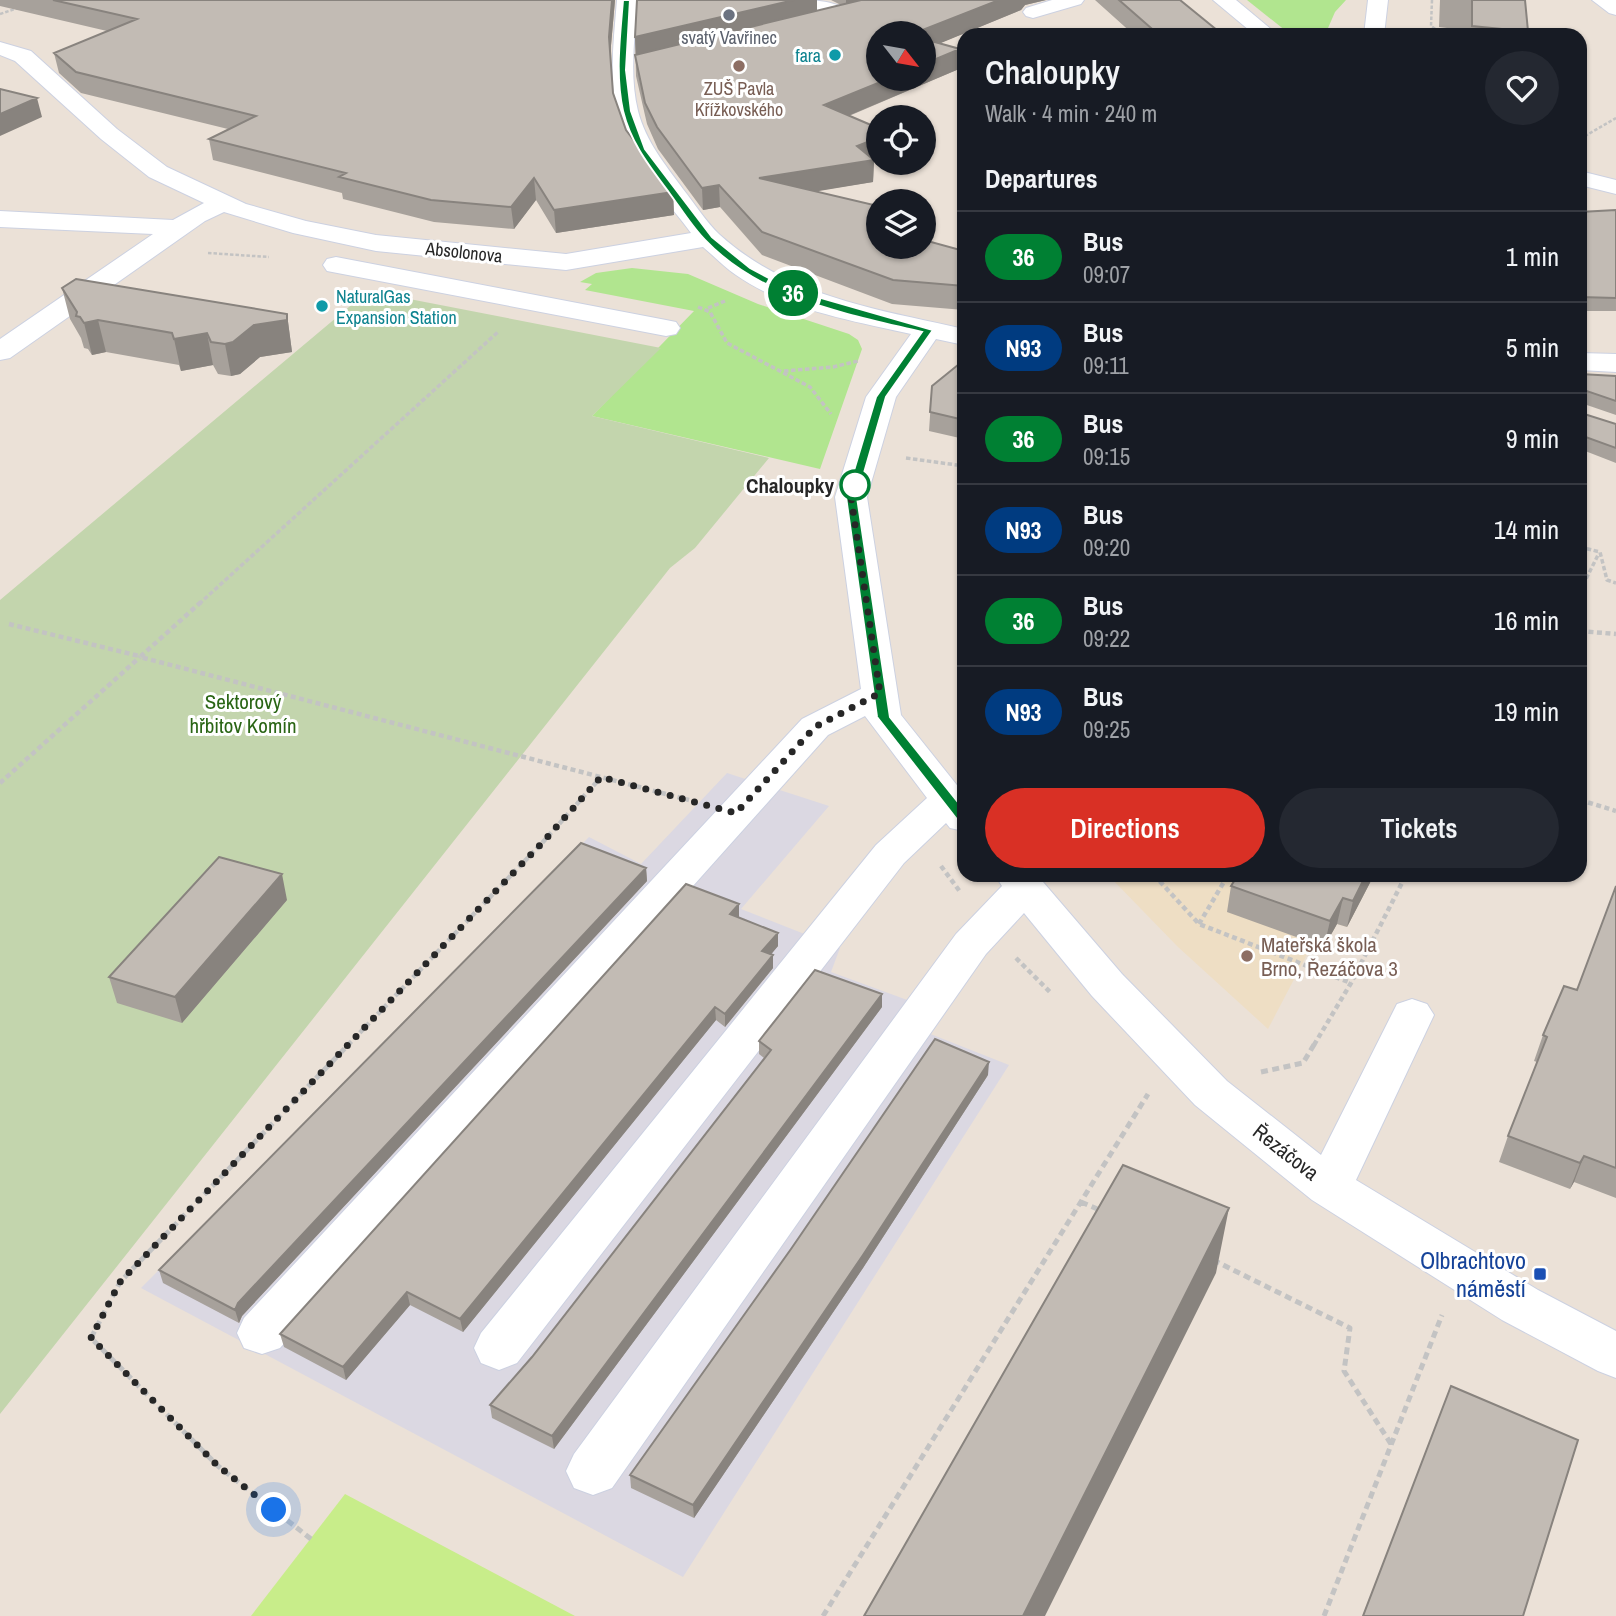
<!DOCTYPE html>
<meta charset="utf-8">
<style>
:root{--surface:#171b24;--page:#242831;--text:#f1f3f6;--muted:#9ea1a6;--line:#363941;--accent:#d93025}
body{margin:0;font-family:"Archivo Narrow",sans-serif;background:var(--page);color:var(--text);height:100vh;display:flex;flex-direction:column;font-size:26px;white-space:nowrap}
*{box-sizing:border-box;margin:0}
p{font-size:23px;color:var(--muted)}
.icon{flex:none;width:38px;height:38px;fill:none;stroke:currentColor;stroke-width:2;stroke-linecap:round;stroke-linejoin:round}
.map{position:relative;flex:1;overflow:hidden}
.side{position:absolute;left:957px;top:28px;width:630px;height:854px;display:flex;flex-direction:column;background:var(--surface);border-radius:21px;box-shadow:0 2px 5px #0004}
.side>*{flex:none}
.badge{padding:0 14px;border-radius:23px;font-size:24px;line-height:46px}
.needle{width:46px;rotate:121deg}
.fabs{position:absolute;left:866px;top:21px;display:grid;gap:14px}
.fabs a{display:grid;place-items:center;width:70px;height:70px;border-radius:50%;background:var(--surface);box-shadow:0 2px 5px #0004;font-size:35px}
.you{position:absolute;width:35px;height:35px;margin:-18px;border:5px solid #fff;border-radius:50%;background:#1a73e8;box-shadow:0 0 0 10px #1a73e833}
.map>.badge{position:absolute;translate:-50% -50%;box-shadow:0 0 0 4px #fff}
h2{padding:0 28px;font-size:26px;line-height:63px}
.round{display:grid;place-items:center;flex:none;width:74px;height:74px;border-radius:37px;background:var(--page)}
.head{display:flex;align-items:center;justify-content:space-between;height:119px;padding:0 28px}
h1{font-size:33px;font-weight:600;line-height:52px}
.action{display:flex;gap:14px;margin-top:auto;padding:14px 28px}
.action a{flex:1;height:80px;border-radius:42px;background:var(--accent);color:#fff;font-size:28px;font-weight:600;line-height:80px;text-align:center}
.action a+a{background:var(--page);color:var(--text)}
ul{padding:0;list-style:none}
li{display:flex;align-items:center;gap:21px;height:91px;padding:0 28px;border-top:2px solid var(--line)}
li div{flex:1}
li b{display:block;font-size:26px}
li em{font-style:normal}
li .badge{min-width:77px;font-weight:700;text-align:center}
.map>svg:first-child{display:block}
</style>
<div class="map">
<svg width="1616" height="1616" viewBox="0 0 1616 1616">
<rect width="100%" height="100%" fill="#ebe1d7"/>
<!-- industrial -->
<path fill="#dbd8e2" d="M727,773L829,806L741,909L840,948L831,972L940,1012L928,1033L1009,1065L683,1577L141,1288L589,837L641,864Z"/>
<!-- education -->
<path fill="#eedec4" d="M1108,875H1374L1347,927L1337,924L1324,947L1313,943L1268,1029L1178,947Z"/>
<!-- green -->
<path fill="#b1e58f" d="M1247,0H1346L1335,12L1325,35H1291Z
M632,268L688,274L758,304L849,334L858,340L862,349L820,469L592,416L694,311L585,290L592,284L580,282L596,273Z"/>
<!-- cemetery -->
<path fill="#c3d5ad" d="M368,291L661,348L592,416L769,458L695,548L670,568L0,1414V600Z"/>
<!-- pitch -->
<path fill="#c8ed8a" d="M345,1494L575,1616H251Z"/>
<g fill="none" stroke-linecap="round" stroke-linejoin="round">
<!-- minor casing -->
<g stroke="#ccd1e1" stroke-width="2">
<path id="minor" d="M617,0H637C635,37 629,75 638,111C646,142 665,164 683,189C695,204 706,222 720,235C789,297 876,309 964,329V345L936,339L896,397L867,497L901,715L964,794V831L950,828L946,823L904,863L517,1363L499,1370L481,1363L474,1348L481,1333L876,845L927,798L865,716L828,735L280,1348L262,1354L244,1348L237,1333L244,1318L802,719L861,689L835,497L866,397L911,334C854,321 786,310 736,275C724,267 714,256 703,247L566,270L376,251L293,233L224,212L205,221L10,358L0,360V339L153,234L0,227V211L173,220L204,203L149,177L101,139L15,61L0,55V42L31,51L117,129L167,167L246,204L306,221L376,235L566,254L691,233C671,206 646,179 630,150C605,103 613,50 617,0Z
M799,0C818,0 841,1 854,17L851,21C837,25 818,33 804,29L801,25L804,21L825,15L802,4Z
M1052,0H1084L1081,4L1033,18L1026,16L1023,12L1026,8Z
M1213,0H1236L1278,35H1255Z
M1368,0H1388L1384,35H1364Z
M1592,0H1616V15L1609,13Z
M1580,171L1616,180V194L1580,185Z
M336,257L666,320L676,322L680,328L676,334L666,336L327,271L323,265L327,259Z
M1580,353L1616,354V372L1580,370Z
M995,875H1037L1122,974L1227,1081L1321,1155L1397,1004L1412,999L1427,1004L1434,1015L1356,1180L1538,1290L1616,1331V1378L1598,1371L1502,1320L1312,1200L1195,1105L1092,996L1024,913L986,954L612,1488L593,1495L574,1488L566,1471L574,1454L956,934L1002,886Z"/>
</g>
<!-- path-far3 -->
<path stroke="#c3c3c3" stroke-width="2.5" stroke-dasharray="3.5 2" stroke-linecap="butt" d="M1432,0L1431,26L1444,35
M0,14L18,8
M1580,139L1616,118
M208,253L269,257"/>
<!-- path-far2 -->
<path stroke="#c3c3c3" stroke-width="3.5" stroke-dasharray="4.5 2.5" stroke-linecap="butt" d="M698,307L710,312L727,343L810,387L831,414
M708,308L725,301
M784,371L833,367L858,361
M906,458L964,466
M1580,547L1600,552L1607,580L1616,583
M1580,591L1599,553
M199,604L499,331"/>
<!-- path-far1 -->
<path stroke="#c3c3c3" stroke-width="4.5" stroke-dasharray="5 3.5" stroke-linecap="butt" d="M201,602L140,657L689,800
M9,624L139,656
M1580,631L1616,634
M0,783L140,657
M1580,800L1616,811
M941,866L961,893
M1154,875L1199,924L1351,983
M1199,924L1228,875
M1016,958L1052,994
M348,1045L542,843L601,777
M1314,1045L1351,983L1406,875"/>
<!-- path -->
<path stroke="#c3c3c3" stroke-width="5" stroke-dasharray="7 4.5" stroke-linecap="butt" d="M1261,1072L1303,1063L1315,1043
M1081,1202L1102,1211
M1213,1260L1350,1328L1344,1371L1391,1444
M311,1539L218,1466L91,1338L120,1282L350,1043
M823,1616L1148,1094
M1324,1616L1442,1315"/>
<!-- minor -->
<use href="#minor" fill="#fff" fill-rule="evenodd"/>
</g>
<!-- wall -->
<path fill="#a7a19b" d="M0,0H615L610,56L613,93L626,130L673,192L674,215L556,233L536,200L514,229L434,222L343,199L342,193L213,160L209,139L228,129L81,93L59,73L54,53L107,31L0,6Z
M637,0H817V11L841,5L831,0H1046L1025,5L1021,10L940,43L959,69L849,116L874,162L873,182L815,191L878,247L964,251V310L892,304L762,255L720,207L703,210L658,149L647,124L636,76L635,37Z
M1095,0H1180L1223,35H1134Z
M1440,0H1525L1528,31L1557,35H1463V30L1439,27Z
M1616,210V311H1580V212Z
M62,288L287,314L292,352L260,357L240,374L231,376L218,374L213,365L181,371L179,365L106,352L92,355L88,349L84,348L81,338L70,319Z
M964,360V439L929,431L932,386Z
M1580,374L1616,376V415L1581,403V413L1616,424V463L1580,449Z
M646,868L647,881L242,1316L239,1323L163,1283L159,1270Z
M1238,875H1374L1347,927L1337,924L1324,947L1227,912L1231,886Z
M1616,886V1198L1574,1182L1570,1189L1499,1162L1508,1136L1537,1062L1534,1061L1543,1035L1577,990Z
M287,900L182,1023L117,1003L109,977Z
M739,904L738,918L778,946L771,954L773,968L725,1027L716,1020L463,1332L410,1305L346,1380L284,1347L280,1334Z
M882,1007L554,1449L492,1418L490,1405L532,1357L764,1058L759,1054V1041Z
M988,1075L863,1268L694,1518L631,1488L630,1475L791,1249Z"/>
<!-- shaded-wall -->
<path fill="#88837e" d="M612,0H615L610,57L609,37Z
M794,0H817V14L636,58L635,37Z
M846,0H873L846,7Z
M999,0H1046L1025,5L1021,10L924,50V33H915Z
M960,49L959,69L824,126V105L888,79H924V64Z
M37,98L42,117L0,136V114Z
M878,138V160L874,162L873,182L759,201V178Z
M534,178L536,200L514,229L511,207Z
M719,185L720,207L703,210L702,188Z
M673,192L674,215L556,233L554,210Z
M287,314L292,352L260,357L240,374L231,376L225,344L254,325Z
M98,320L106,352L92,355L84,323Z
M207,333L213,365L181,371L174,339Z
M646,868L647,881L242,1316L239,1323L235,1310L238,1303Z
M282,874L287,900L182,1023L175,997Z
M1366,875H1374L1347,927L1353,901Z
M1343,898L1337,924L1324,947L1330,921Z
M739,904V917L730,927V914Z
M778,933V946L763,964L762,951Z
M773,955V968L725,1027V1014Z
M882,994V1007L554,1449L552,1436Z
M715,1007L716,1020L463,1332L460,1319Z
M989,1062L988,1075L863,1268L694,1518L693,1505Z
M1584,1156L1574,1182L1570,1189L1580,1163Z
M1229,1208L1216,1273L1045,1616H1023Z
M407,1292L410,1305L346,1380L343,1367Z"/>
<!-- building -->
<path fill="#c2bbb4" stroke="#88837e" stroke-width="2" d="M53,0H612L609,37L613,93L626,130L673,192L554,210L534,178L511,207L431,200L339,177L346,173L209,139L256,116L76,72L54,53L137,19Z
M637,0H794L635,37Z
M861,0H999L915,33H878V79H888L824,105L878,128V138L857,146L874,160L759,178L878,206V247H924V240L964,251V286L893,280L762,232L719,185L702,188L657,127L645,103L635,55Z
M1119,0H1180L1223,35H1159Z
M1472,0H1525L1528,31L1557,33V35H1501V29L1472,26Z
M924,39L960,49L924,64Z
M0,89L37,98L0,114Z
M1616,210V298L1580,297V212Z
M76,279L287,314V320L254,325L233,342L225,344L211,342L207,333L174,339L172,333L98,320L84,323L80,317L76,316L77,312L62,288Z
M964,360V420L930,412L932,386Z
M1580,374L1616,376V401L1584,390L1581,392V413L1616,424V448L1580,435Z
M581,843L646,868L238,1303L235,1310L159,1270Z
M219,857L282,874L175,997L109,977Z
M1238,875H1366L1353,901L1343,898L1330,921L1231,886Z
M686,884L739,904L730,914L778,933L762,951L773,955L725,1014L715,1007L460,1319L407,1292L343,1367L280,1334Z
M1616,886V1168L1584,1156L1580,1163L1508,1136L1547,1037L1543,1035L1564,986L1577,990Z
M815,970L882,994L552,1436L490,1405L532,1357L771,1050L759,1041Z
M935,1039L989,1062L863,1255L693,1505L630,1475L791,1249Z
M1123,1165L1229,1208L1023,1616H864Z
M1451,1386L1578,1440L1523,1616H1363Z"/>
<!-- line -->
<path fill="#008033" stroke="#fff" stroke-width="2" d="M623,0H630L626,70L631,111L645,149L712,237L750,268L790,289L933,330L886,397L857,497L890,717L969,816V822H959L877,717L846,497L876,397L922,332C847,314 761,299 705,240C692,227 681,209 670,194C650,167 631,144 623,111C615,75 620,37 623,0Z"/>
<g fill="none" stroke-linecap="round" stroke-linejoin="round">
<!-- walk -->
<path stroke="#272727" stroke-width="7" stroke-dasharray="0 12.6" d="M274,1510L218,1466L91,1338L120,1282L542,843L601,777L736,813L815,727L880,693L851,497L858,475L855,485"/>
</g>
<!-- markers -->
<circle fill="#6b7280" stroke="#fff" stroke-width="2.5" cx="729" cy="15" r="7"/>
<g fill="#0f9aa8" stroke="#fff" stroke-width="2.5">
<circle cx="835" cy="55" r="7"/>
<circle cx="322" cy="306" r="7"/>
</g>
<g fill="#8d6e63" stroke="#fff" stroke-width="2.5">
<circle cx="739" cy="66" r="7"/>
<circle cx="1247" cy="956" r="7"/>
</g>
<circle fill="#fff" stroke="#008033" stroke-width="3.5" cx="855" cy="485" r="14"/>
<rect fill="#1a4fb4" stroke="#fff" stroke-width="2.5" x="1533" y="1267" width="14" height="14" rx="3.5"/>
<g text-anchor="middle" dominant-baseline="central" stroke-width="6" stroke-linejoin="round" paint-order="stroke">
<!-- far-worship labels -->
<g font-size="18" fill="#5b616d" stroke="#fff">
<text x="729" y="37">svatý Vavřinec</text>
</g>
<!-- far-culture labels -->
<g font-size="18" fill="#0d838f" stroke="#fff" text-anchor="end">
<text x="821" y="55">fara</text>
<text x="336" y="296" text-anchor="start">NaturalGas<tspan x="336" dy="21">Expansion Station</tspan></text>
</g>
<!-- far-education labels -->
<g font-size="18" fill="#785e54" stroke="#fff">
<text x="739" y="88">ZUŠ Pavla<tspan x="739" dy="21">Křížkovského</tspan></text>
</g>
<!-- far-street labels -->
<g font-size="18" fill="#272727" stroke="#fff">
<text transform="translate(464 252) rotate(6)">Absolonova</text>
</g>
<!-- stop labels -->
<g font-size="21" font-weight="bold" fill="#272727" stroke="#fff" text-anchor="end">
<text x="834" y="485">Chaloupky</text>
</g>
<!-- park labels -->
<g font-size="21" fill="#2a6515" stroke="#fff">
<text x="243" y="701">Sektorový<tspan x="243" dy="24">hřbitov Komín</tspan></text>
</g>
<!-- education labels -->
<g font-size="21" fill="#785e54" stroke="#fff" text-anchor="start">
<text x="1261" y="944">Mateřská škola<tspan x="1261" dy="24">Brno, Řezáčova 3</tspan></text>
</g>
<!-- street labels -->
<g font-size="21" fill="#272727" stroke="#fff">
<text transform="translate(1286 1152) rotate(38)">Řezáčova</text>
</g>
<!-- near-transit labels -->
<g font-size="24" fill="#164399" stroke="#fff" text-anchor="end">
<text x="1526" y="1260">Olbrachtovo<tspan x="1526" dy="28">náměstí</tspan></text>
</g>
</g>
</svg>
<div class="fabs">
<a><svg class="needle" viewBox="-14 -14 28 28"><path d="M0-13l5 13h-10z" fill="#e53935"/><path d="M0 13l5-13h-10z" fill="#9ea1a6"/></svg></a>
<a><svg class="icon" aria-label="locate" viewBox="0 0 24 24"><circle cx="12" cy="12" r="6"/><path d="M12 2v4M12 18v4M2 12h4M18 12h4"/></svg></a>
<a><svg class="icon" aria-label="layers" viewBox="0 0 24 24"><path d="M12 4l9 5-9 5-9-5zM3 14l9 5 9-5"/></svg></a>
</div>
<div class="you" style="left:274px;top:1510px"></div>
<b class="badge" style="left:793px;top:293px;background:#008033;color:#fff">36</b>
<section class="side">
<div class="head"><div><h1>Chaloupky</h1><p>Walk · 4 min · 240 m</p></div><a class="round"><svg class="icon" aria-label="heart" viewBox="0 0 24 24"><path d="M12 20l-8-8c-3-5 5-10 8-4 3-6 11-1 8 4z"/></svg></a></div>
<h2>Departures</h2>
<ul>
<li><span class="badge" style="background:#008033;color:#fff">36</span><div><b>Bus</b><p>09:07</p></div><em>1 min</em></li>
<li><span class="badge" style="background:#003b80;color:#fff">N93</span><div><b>Bus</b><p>09:11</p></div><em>5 min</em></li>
<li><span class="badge" style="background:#008033;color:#fff">36</span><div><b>Bus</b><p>09:15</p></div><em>9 min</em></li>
<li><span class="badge" style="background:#003b80;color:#fff">N93</span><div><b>Bus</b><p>09:20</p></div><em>14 min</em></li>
<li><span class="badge" style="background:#008033;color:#fff">36</span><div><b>Bus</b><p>09:22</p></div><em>16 min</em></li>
<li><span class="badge" style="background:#003b80;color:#fff">N93</span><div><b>Bus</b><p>09:25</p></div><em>19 min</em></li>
</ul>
<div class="action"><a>Directions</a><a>Tickets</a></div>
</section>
</div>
